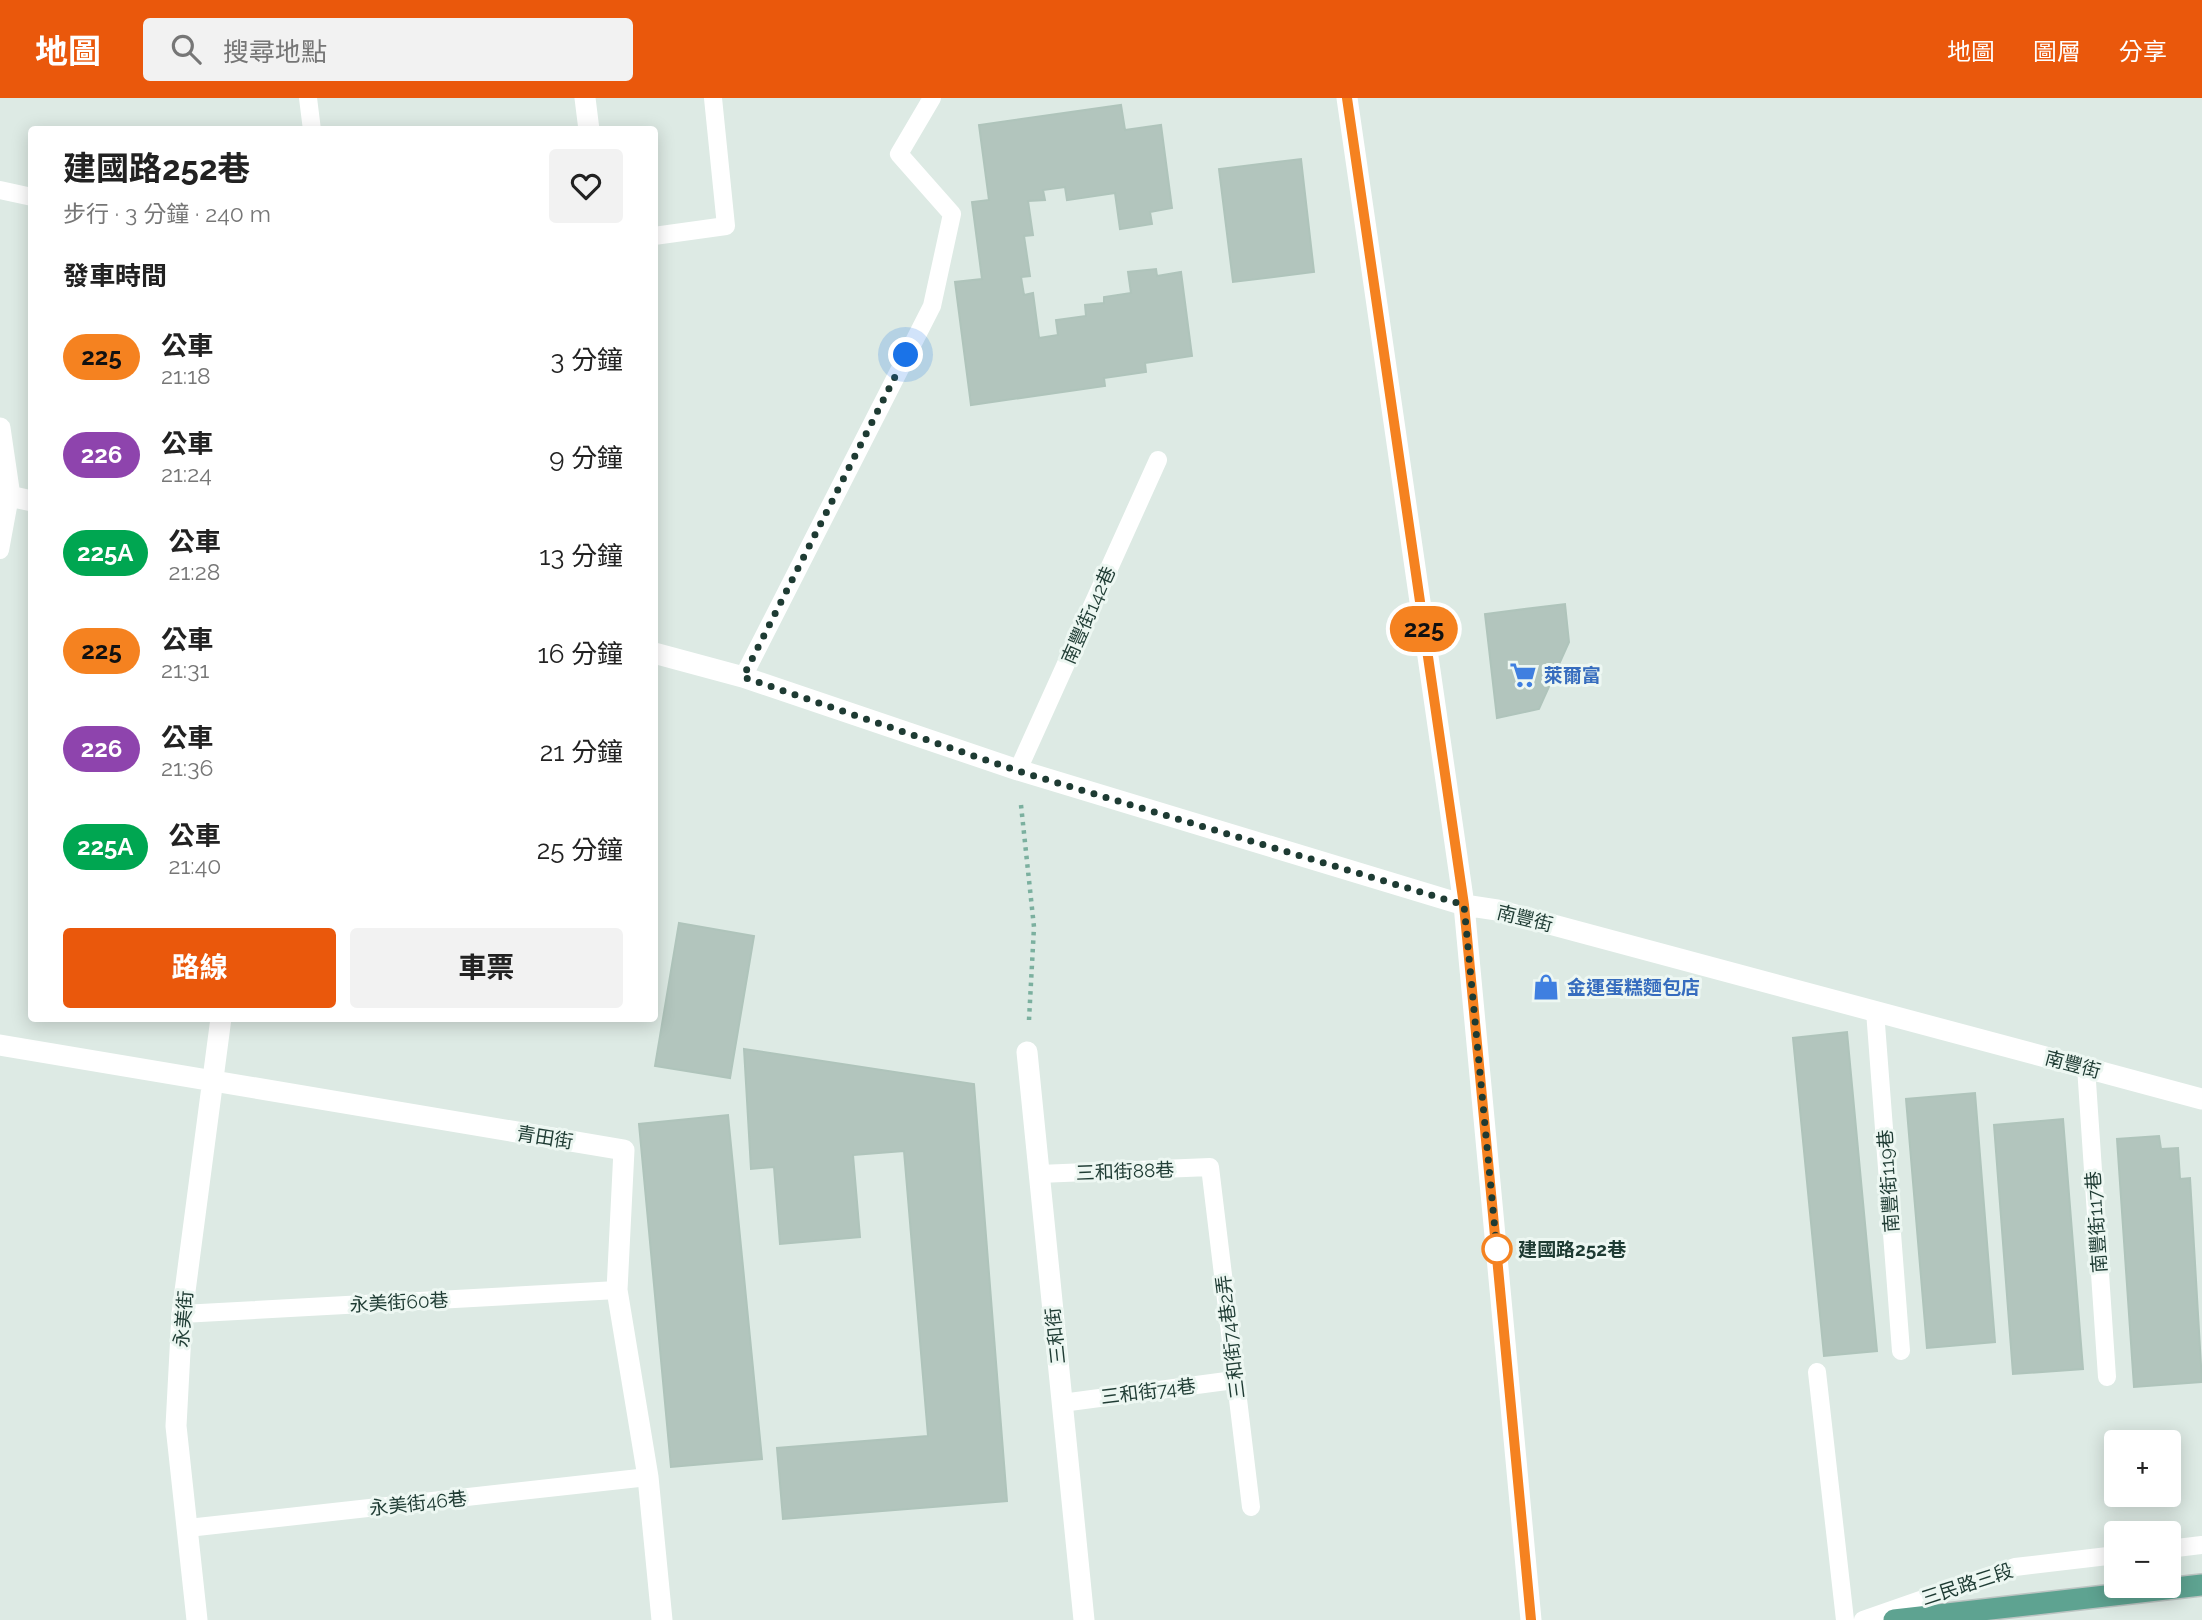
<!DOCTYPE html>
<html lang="zh-TW">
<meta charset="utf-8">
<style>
:root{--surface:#fff;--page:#f2f2f2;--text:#222;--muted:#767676;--accent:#ea580c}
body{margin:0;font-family:Raleway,"Noto Sans TC",sans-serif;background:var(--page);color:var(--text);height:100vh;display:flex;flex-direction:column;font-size:26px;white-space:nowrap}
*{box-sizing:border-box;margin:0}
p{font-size:23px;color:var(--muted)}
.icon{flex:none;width:38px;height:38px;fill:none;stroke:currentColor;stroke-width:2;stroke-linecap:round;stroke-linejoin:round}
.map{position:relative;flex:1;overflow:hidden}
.side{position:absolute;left:28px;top:28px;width:630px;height:896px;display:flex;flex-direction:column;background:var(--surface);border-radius:7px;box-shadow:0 4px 18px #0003}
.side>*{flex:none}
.badge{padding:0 14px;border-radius:23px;font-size:24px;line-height:46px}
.controls{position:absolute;left:2104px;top:1332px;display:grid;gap:14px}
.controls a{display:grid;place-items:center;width:77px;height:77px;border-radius:7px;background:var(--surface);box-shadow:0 4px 18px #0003;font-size:35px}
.you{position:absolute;width:35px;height:35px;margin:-18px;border:5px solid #fff;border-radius:50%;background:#1a73e8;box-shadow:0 0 0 10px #1a73e833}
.map>.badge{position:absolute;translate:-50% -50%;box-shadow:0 0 0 4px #fff}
h2{padding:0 35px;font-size:26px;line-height:63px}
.round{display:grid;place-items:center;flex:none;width:74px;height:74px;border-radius:7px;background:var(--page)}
.overview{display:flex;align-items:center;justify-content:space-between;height:119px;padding:0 35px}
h1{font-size:33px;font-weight:700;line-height:52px}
.cta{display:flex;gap:14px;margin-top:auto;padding:14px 35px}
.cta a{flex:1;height:80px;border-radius:7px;background:var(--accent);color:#fff;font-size:28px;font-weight:700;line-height:80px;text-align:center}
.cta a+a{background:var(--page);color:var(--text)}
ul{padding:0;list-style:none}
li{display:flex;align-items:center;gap:21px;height:98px;padding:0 35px}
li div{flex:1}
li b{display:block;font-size:26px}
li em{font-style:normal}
li .badge{min-width:77px;font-weight:700;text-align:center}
header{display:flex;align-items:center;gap:42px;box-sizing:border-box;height:98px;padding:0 35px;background:var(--accent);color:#fff}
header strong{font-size:33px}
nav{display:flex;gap:38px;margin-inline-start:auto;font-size:24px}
.search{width:490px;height:63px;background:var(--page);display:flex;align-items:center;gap:18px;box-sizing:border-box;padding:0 24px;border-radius:7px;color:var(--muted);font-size:26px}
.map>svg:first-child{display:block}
</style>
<header>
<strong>地圖</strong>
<div class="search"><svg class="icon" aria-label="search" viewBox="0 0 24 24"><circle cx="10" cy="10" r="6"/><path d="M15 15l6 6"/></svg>搜尋地點</div>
<nav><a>地圖</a><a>圖層</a><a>分享</a></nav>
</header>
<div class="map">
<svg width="2202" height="1522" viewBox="0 0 2202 1522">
<rect width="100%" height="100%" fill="#ddeae4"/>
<!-- building -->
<path fill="#b2c5bd" stroke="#afc4bb" stroke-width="2" d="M1121,7L1125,32L1161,27L1172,110L1150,114L1152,126L1120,131L1115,95L1067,102L1065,89L1043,92L1045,102L1028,103L1033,137L1024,138L1030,178L1021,179L1024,197L1033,195L1039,240L1058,237L1056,222L1086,218L1085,207L1104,205V199L1131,195L1128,174L1156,171L1157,178L1181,174L1192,258L1145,265L1146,274L1104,280L1105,288L971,307L955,184L982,181L972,104L989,102L979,27Z
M1301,61L1314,174L1233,184L1219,71Z
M1565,506L1569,544L1539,611L1497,620L1485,516Z
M679,825L754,838L730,980L655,968Z
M1847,934L1877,1253L1824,1258L1793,940Z
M744,951L974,986L1007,1403L783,1421L777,1350L928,1338L904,1053L853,1057L860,1139L780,1146L774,1069L751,1071Z
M1975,995L1995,1244L1927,1250L1906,1001Z
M728,1017L762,1361L671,1369L639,1026Z
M2063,1021L2083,1271L2013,1276L1994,1027Z
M2159,1038L2161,1051L2178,1050L2180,1081L2190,1080L2202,1284L2134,1289L2117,1041Z"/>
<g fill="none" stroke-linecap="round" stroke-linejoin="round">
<!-- primary casing -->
<g stroke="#bcc4c2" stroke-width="24">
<path id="primary" d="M1894,1522L2202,1487"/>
</g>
<!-- path -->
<path stroke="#7bb09f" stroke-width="4.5" stroke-dasharray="3.5 5" stroke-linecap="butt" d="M1021,707L1034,829L1029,922"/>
<!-- service -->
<path stroke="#fff" stroke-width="18" d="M308,0L312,32
M0,92L32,99
M654,138L726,128L713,0
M0,452L10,398
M743,579L932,208L952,116L899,56L932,0
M1018,672L1158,362
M1875,913L1901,1253
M2086,969L2107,1279
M1039,1076L1210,1069L1251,1409
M182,1216L617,1192
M1817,1274L1845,1522
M1062,1305L1234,1282
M188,1430L648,1379
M2168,1451L2202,1447
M1863,1522L2015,1469L2116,1457"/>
<!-- minor -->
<path stroke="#fff" stroke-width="21" d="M585,0L589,32
M1347,0L1464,807L1531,1522
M0,330L10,398
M0,396L32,403
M654,555L743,579L1018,672L1464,807L1497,812L2202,1001
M0,947L624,1052L617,1192L648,1379L662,1522
M1027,954L1084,1522
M197,1522L176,1328L182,1216L221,920"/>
<!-- primary -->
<use href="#primary" stroke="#5ea391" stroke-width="21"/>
</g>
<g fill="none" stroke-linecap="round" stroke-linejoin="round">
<!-- line casing -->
<g stroke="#fff" stroke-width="16">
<path id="line" d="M1347,0L1464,807L1531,1522"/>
</g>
<!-- line -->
<use href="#line" stroke="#f58220" stroke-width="10"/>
<!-- walk -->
<path stroke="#1e3b33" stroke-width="7" stroke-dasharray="0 12.6" d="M906,257L743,579L1018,673L1464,807L1498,1164L1497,1151"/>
</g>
<!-- icons -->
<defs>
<g id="supermarket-bare" transform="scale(2.1)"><path d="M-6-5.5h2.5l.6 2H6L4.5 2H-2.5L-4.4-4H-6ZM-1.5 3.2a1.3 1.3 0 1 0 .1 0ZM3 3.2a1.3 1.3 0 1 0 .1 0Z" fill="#3f7fe0" stroke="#edf7f2" stroke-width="2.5" paint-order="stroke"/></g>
<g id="shop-bare" transform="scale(2.1)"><path d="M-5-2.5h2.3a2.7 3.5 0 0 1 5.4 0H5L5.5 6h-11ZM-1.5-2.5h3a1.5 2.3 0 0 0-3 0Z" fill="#3f7fe0" stroke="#edf7f2" stroke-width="2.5" paint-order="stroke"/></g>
</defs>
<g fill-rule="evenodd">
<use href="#supermarket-bare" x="1523" y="577"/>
<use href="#shop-bare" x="1546" y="889"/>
</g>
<!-- markers -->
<circle fill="#fff" stroke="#f58220" stroke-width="3.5" cx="1497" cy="1151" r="14"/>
<g text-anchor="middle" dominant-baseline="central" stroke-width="6" stroke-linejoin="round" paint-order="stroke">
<!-- street labels -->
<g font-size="19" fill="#1e3b33" stroke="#edf7f2">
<text transform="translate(1088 517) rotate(-66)">南豐街142巷</text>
<text transform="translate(1525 820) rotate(14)">南豐街</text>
<text transform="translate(2073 966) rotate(15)">南豐街</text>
<text transform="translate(545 1039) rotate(9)">青田街</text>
<text transform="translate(1125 1073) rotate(-2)">三和街88巷</text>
<text transform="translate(1888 1083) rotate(-94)">南豐街119巷</text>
<text transform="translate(2096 1124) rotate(-94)">南豐街117巷</text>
<text transform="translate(399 1204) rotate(-3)">永美街60巷</text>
<text transform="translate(183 1221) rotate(-85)">永美街</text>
<text transform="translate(1055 1238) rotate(-96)">三和街</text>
<text transform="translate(1230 1239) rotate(-97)">三和街74巷2弄</text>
<text transform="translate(1148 1293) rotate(-7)">三和街74巷</text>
<text transform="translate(418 1405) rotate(-6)">永美街46巷</text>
<text transform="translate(1967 1486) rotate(-18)">三民路三段</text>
</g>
<!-- shop labels -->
<g font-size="19" font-weight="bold" fill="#366cbe" stroke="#edf7f2" text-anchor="start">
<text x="1544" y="577">萊爾富</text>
<text x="1567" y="889">金運蛋糕麵包店</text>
</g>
<!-- stop labels -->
<g font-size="19" font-weight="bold" fill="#1e3b33" stroke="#edf7f2" text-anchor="start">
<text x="1518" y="1151">建國路252巷</text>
</g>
</g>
</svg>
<div class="controls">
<a>+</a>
<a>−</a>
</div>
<div class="you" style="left:906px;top:257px"></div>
<b class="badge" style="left:1424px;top:531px;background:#f58220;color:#111">225</b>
<section class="side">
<div class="overview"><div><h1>建國路252巷</h1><p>步行 · 3 分鐘 · 240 m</p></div><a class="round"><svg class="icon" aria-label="heart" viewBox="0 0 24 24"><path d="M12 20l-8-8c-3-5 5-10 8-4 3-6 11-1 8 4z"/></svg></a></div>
<h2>發車時間</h2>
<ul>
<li><span class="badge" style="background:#f58220;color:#111">225</span><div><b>公車</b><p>21:18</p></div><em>3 分鐘</em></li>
<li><span class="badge" style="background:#8e44ad;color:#fff">226</span><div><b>公車</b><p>21:24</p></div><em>9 分鐘</em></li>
<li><span class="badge" style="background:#00a651;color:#fff">225A</span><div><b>公車</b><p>21:28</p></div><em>13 分鐘</em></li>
<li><span class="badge" style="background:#f58220;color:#111">225</span><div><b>公車</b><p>21:31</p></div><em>16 分鐘</em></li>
<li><span class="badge" style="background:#8e44ad;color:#fff">226</span><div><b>公車</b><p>21:36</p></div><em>21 分鐘</em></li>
<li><span class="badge" style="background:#00a651;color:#fff">225A</span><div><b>公車</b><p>21:40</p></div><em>25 分鐘</em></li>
</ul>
<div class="cta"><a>路線</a><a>車票</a></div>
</section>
</div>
